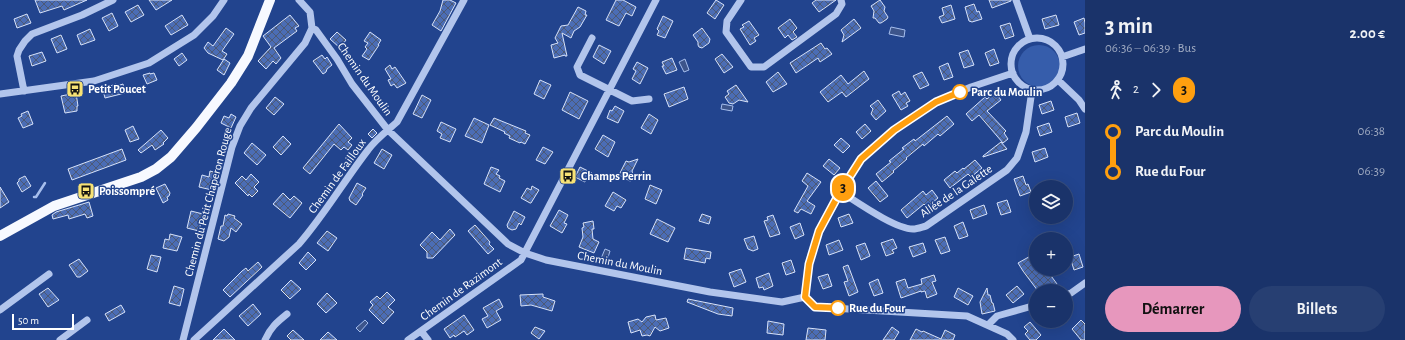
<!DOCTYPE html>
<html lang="fr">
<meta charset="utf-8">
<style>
:root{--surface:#1a336a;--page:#273f72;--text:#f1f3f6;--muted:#9faac1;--line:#384e7e;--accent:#e797bd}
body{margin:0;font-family:"Alegreya Sans",sans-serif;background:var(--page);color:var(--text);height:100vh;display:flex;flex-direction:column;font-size:15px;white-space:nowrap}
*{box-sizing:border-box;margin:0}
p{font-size:13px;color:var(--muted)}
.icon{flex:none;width:22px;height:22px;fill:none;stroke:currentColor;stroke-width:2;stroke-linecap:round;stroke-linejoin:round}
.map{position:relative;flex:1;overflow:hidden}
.details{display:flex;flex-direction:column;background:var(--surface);width:320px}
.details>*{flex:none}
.badge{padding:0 8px;border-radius:13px;font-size:14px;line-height:26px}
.controls{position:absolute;left:1029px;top:180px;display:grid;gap:8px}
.controls a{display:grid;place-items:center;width:44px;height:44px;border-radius:50%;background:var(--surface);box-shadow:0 4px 16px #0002,0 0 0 1px var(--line);font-size:20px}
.scale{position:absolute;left:12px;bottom:10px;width:62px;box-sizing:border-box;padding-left:4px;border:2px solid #fff;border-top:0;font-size:11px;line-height:14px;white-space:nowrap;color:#fff;-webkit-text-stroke:3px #22448e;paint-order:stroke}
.map>.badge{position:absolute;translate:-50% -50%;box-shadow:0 0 0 2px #fff}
.legs{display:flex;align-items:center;gap:6px;height:44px;padding:0 20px;font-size:13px}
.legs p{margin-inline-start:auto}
.summary{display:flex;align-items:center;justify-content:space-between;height:68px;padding:0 20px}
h1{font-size:22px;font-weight:700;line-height:30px}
.button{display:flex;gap:8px;margin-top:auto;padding:8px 20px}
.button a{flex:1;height:46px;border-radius:24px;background:var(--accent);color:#111;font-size:16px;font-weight:700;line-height:46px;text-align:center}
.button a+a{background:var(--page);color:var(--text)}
ul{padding:0 20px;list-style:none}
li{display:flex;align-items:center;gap:14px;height:40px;font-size:15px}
li i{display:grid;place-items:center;width:6px;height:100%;margin:0 5px;background:currentColor}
li i::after{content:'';width:10px;height:10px;margin:-5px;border:3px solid;border-radius:50%;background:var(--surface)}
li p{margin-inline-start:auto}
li:first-child i{background:linear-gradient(#0000 50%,currentColor 0)}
li:last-child i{background:linear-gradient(currentColor 50%,#0000 0)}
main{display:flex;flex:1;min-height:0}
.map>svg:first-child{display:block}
</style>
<main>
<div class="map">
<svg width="1085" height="340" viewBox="0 0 1085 340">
<defs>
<pattern id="building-cross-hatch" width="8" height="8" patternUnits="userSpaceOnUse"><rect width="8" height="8" fill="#4b6db5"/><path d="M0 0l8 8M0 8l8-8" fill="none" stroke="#4c5976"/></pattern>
</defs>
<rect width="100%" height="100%" fill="#22448e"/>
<!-- grass -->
<path fill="#365dab" d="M1018 66a21 21 0 1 1 42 0a21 21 0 1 1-42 0Z"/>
<!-- water -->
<path fill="#3d558b" stroke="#a6beed" d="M891,27L905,30L904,37L889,34Z
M685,59L689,70L684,72L679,62Z
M722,104L733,106L732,111L721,109Z
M605,249L610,251L606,264L600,261Z
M365,320L368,323L360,332L356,328Z"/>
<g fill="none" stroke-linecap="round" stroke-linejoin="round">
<!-- stream -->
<path stroke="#a6beed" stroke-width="2.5" d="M34,197H36L45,183"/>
</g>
<!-- building -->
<path fill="url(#building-cross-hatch)" stroke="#d7e2f9" d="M35,0H87L64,10L62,6L40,13Z
M149,0H172L156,10Z
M443,0H450L456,3L441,31L432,25L440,11Z
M616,0H623L636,7L632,16L626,13L619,26L606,20Z
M716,0L724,5L715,19L707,13Z
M816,0H836L819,12L812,3Z
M880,0L885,7L884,11L888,17L887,19L881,23H879L875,18H873L874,11L871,6Z
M989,0H1011V1L992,8Z
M974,4L977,12L979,11L982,19L972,22L969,21L965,7Z
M138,5L144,15L131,22L125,12Z
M951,5L955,19L942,23L939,17L944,15L942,8Z
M578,7L586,11L585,15H587L580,27L574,31L571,38L562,33L567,56H565V55L554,58L551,45L558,43L555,38L561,26L568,25Z
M112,13L118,26L109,31L102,18Z
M27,14L31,23L17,28L14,19Z
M182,15L188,25L171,35L165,26Z
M290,15L299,26L295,28L297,31L274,48L281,58L276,64L273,61L266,69L258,61L271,47L263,36Z
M1056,15L1059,25L1045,29L1042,19Z
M663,16L673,21L665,38L657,35L659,31L657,29Z
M1084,18L1085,23V33L1079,35L1074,22Z
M790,19L797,28L793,32L797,37L792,40L788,35L785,38L778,28Z
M854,19L861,28L842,42L844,35L841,30Z
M749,21L759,35L754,38L756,41L750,45L740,29L744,27L742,25Z
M1010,23L1014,36L1005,39L1000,26Z
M226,28L234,34L222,51L227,54L223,60L208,53L204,48L208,42L213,46Z
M702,28L710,39L709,43L702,48L699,47L698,45V42L693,35Z
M90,29L95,40L81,45L77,35Z
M337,32L346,40L340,48L330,39Z
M370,32L381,40L378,45H379L369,60L362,56L367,49L365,47L368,43L364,41Z
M61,35L67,49L57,53L51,39Z
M821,43L825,49L827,48L832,54L820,62L818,58L796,73L790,63Z
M599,45L611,51L604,64L593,57Z
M994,49L999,63L990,66L985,53Z
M968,50L974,65L964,68L959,53Z
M42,52L46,61L32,66L29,56Z
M182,53L187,60L179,66L174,59Z
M722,54L733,67L724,73L715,59Z
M322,55L325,59L327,57L332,65L327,69L326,72L323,74L313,61Z
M672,58L677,70L666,74L662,66H664L662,62Z
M224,59L230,63L224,75L217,70Z
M637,62L648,68L640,84L632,79L636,71L633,69Z
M948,63L953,77L944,80L939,67Z
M390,65L392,69L395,67L406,83L397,88L394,84L391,86L388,80L391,79L385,69Z
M864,71L869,79L846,97L842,92L828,102L820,92L841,75L848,84Z
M778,72L787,84L773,92L766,82Z
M922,72L929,85L920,89L913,76Z
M150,73V74L154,73L157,80L147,84L143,75Z
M540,80L551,85L544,99L534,94Z
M116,84L117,86L123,84L125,93L105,98L103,90L108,89L107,87Z
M736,85L748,102L739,100L733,104L729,103L725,97L729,94L727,91Z
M684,87L688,99L669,107L664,94Z
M899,91L901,95L905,92L910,101L906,103L908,106L901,110L892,95Z
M570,92L588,101L579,119L562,110Z
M995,92L1001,100L987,111L1006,131L1004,133L1008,139L1003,143L979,115L972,121L966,114L985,97L987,99Z
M76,93L78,106H77V111L65,113L61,96Z
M422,95L431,100L422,118L413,114Z
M275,97L284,104L274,115L266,108Z
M878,100L886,111L876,120L871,114L873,109L870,106Z
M1051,101L1054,110L1042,114L1039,105Z
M615,106L624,111L618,123L607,118L610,110L612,111Z
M28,111L33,124L23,128L18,118L22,116L21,114Z
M1077,113L1080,123L1068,127L1065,117Z
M231,114L236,117L231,128L221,123L224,116L229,118Z
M649,114L658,120L651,134L641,128Z
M947,116L954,124L940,136L938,134L924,146L923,144L906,158L907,159L893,171L894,172L882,182L876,174L891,162L889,161L904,149L902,148L914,139L915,141Z
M474,118L489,125L482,143L465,136Z
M494,118L526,131L525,133L530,135L525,144L521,142L520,143L509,138L510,136L504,133L505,132L490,125Z
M441,122L456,129L450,142L440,138L442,134L437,131Z
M1049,123L1052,132L1040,136L1037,127Z
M339,124L352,138L348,142L352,145L348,150L344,147L341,150L334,144L310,174L303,168Z
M865,124L871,131L862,139L856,132Z
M133,126L139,139L130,142L125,130Z
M373,129L377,133L372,138L368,134Z
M161,130L168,138L163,143L164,144L155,150L152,145L141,153L138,150Z
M603,135L615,142L608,157L595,149Z
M283,136L291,144L281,155L273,147Z
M841,138L850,146L843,153L834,145Z
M1001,142L1007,149L983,157V156Z
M252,143L266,155L257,165L244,153Z
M543,147L553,152L545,164L536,160Z
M1045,148L1048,157L1035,162L1032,152Z
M122,149L126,160L72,180L68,169Z
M382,149L392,155L384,169L374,163Z
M638,159L632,171L634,177L633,180L630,181L619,175L626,161L629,162Z
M829,159L840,168L834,175L823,166Z
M975,160L982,168L971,177L968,174L950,188L944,180L955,171L957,173L963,168L964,169Z
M491,167L499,170L496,174L500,176L499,178L505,181L500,192L484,184Z
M580,167L592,173L589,178L587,177L585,182L575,177Z
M210,171L217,173L212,190L199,187L202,175L209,177Z
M807,173L821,182L807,201L815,206L811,214L801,209L798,213L794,211L808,186L802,181Z
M251,174L259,182L254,187L258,191L252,197L249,194L248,196L235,183L242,176L246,180Z
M25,176L31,186L22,192L17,183L19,181V179Z
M1023,176L1026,185L1028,184L1031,192L1020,196L1014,179Z
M876,181L888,196L880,202L868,188Z
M357,183L366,188L362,194L363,195L356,205L350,201L349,198Z
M165,184L170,193L169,196L167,197L168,200L163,203L156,188Z
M650,185L662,190L656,204L645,199Z
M532,186L539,190L531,203H530L521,198L527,188L531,190Z
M0,187L9,202L0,208Z
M932,190L938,198L927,207L924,204L907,218L901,210L923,191L926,195Z
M613,192L626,200L621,208L617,206L614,211L605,206Z
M283,193L290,200L294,196L302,203L290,218L273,204Z
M1007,200L1011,212L1001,215L997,203Z
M89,202L93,216L87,218L85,214L69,219L68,215L53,219L52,215L56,212Z
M984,205L987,214L973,219L970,210Z
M559,210L568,215L564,223L567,224L562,233L550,226Z
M191,211L203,214L199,231L187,228Z
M514,211L525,217L521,225L519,223L516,229L512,230L508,228L507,225Z
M228,214L235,216L234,218L242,224L236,232L231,228L229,237L224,241L218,239L221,226H223L225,215L227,216Z
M702,214L711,217L709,224L699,221Z
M849,214L853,223L841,227L838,218Z
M773,215L780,234L770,237L764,221L768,220L767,217Z
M657,219L675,228L668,242L650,234Z
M593,221L594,229H592L593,239L599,242L594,253L579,247L583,237L582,228L584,227L583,223Z
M963,222L968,236L959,239L954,226Z
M800,223L804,235L795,239L790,227Z
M475,225L490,242L489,244L494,249L488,254L468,231Z
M450,229L455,235L433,258H427V252L420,245L432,232L440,240Z
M327,231L337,238L328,251L317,243Z
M170,234L182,237L177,251L163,248L165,239L169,240Z
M754,236L758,249L753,251L748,249L744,239Z
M945,237L950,251L941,254L935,240Z
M893,239L897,248L892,250L894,253L886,256L881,243Z
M839,240L843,250L829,255L826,245Z
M865,243L870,256L861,260L856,246Z
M923,243L926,252L913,257L909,247Z
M686,248L711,252L710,259L706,258L705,263L684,259Z
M308,252L316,260L306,270L299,263Z
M1034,254L1036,258V269H1046L1057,284L1048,291H1038L1023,271L1018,263Z
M1079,254L1083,267L1074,270L1070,257Z
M151,255L161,257L157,272L147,269Z
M79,259L88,271L80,277H77L69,265Z
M791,260L795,272L786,275L782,263Z
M258,262L262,267L230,297L223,290L242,271L246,268L248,271Z
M848,265L858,292L849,296L844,282L848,281L843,267Z
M741,269L746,282L734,287L729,273Z
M769,273L773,286L764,290L763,287L759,288L756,278Z
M828,274L832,286L823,289L818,277Z
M934,275L936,281L932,282L937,294L927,298L925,291L921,292V291L901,298L896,282L905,279L908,288L922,284L921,279Z
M878,279L883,293L874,296L869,283Z
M291,280L301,289L290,299L281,290Z
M174,286L184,289L180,306L169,303Z
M1017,286L1024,294L1013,303L1006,295Z
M48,288L59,300L48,307L39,294Z
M958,288L973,296L968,305L954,297Z
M987,288L988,295H990L992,303H993L995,311L982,314L980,302Z
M387,292L395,300L388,307L394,312L383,324L369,310L373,305L370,302L377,296L380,299Z
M327,293L337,303L326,313L317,304Z
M543,294V297L555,301L552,311L531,305L521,306L520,295Z
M499,299L503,307L496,311L501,320L487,328L482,319L488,316L483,308Z
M688,299L733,308L732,316L718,314L687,302Z
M253,304L261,314L248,326L239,316Z
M121,305L125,312L109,321L105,314Z
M464,315L474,330L467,335L464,331L455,337L454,335L450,338L444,329Z
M655,315L656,320L666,318L669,328L660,331L655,327L650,336L647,335L642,336L640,330L631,333L628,322L638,319L642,322L646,317Z
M1081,320L1085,324V340H1081L1072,329Z
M768,321L784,324L783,335L767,333Z
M1030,322L1041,335L1036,340H1030L1025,334L1028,331L1024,327Z
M535,327L545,331L539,339L531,333Z
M892,327L899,332L894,340H883Z
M808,328L826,330L825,340H806Z
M224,329L235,340H213Z
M916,329L922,332L923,331L941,339L945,330L955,335L953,340H910Z
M293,330L304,340H291L287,336Z
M328,332L337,340H320Z"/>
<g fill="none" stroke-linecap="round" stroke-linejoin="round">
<!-- minor -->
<path stroke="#b2c5ec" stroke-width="7" d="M741,0L727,21L726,32L751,67H764L836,14L842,4L841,0
M1016,0L1030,39
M312,28L316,30L337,59L352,84L388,130L508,244L525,253L546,260L710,292L782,302L805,297
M592,38L577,67L580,75L632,101L649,99
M1011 64a26 26 0 1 1 52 0a26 26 0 1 1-52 0Z
M1062,57L1085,49
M1058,80L1079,100L1085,109
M24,91L17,56L19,50L25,41L32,34L82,15L113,0
M0,94L94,81L149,63L194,35L213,16L224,0
M841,192C857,202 895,229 913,229C917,229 922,227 926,226L1007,170L1017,158L1026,132L1032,90
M1066,295L1071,293L1085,283
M805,297L809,264L819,231L841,192L861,159L894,130L936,102L971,87L1013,73
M805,297L815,307L967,316L1007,334L1013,340
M0,310L49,274
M988,325L997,316L1036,305
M421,331L428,340
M60,340L87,320
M183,340L232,147L240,126L251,108L305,43L312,28L310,12L299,0
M194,340L299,244C325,214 344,181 368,150C376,139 387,131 397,122L464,0
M265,340C270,328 277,322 287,314
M408,340L521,260L656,0"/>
<!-- major -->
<path stroke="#f7f9ff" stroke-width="10" d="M0,236L54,206L141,177L156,169L171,157L196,128L231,83L248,56L270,0"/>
</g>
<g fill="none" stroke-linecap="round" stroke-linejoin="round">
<!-- line-1 casing -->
<g stroke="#fff" stroke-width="9">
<path id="line-1" d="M838,308L815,307L805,297L809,264L819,231L840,192L861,159L894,130L936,102L960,92"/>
</g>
<!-- line-1 -->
<use href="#line-1" stroke="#ff9f0f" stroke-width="6"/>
</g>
<!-- icons -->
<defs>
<g id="bus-square" transform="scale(0.9)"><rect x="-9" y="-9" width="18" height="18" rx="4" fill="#f7e275" stroke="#22448e"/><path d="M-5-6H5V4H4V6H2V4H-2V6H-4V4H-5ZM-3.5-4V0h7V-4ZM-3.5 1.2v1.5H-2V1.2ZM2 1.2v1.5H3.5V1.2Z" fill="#111"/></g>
</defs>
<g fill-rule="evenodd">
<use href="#bus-square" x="75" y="89"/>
<use href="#bus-square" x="568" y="176"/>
<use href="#bus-square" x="86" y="191"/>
</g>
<!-- markers -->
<g fill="#fff" stroke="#ff9f0f" stroke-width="2">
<circle cx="960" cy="92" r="7"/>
<circle cx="838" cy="308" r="7"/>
</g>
<g text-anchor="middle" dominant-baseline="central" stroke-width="3" stroke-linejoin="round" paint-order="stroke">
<!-- street labels -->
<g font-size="12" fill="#fff" stroke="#22448e">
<text transform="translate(365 79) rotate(55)">Chemin du Moulin</text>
<text transform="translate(337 176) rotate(-54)">Chemin de Failloux</text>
<text transform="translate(956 191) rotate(-34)">Allée de la Galette</text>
<text transform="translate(208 202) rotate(-75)">Chemin du Petit Chaperon Rouge</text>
<text transform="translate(620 263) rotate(11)">Chemin du Moulin</text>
<text transform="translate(461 289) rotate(-36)">Chemin de Razimont</text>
</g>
<!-- poi labels -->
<g font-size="12" font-weight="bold" fill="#fff" stroke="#22448e" text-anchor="start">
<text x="88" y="89">Petit Poucet</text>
<text x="581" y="176">Champs Perrin</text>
<text x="99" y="191">Poissompré</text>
</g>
<!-- stop labels -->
<g font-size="12" font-weight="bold" fill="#fff" stroke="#22448e" text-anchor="start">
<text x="971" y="92">Parc du Moulin</text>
<text x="849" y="308">Rue du Four</text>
</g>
</g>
</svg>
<div class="controls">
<a><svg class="icon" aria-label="layers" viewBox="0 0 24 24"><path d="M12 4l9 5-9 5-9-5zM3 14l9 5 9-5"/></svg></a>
<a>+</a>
<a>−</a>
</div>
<div class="scale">50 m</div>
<b class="badge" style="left:843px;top:188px;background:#ff9f0f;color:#111">3</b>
</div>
<section class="details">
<div class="summary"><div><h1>3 min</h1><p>06:36 – 06:39 · Bus</p></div><b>2.00 €</b></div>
<div class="legs"><svg class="icon" aria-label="walk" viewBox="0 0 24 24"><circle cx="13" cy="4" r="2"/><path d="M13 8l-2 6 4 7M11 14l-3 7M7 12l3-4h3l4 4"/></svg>2<svg class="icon" aria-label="forward" viewBox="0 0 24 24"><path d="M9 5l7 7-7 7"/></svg><b class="badge" style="background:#ff9f0f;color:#111">3</b></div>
<ul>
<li><i style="color:#ff9f0f"></i><b>Parc du Moulin</b><p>06:38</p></li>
<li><i style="color:#ff9f0f"></i><b>Rue du Four</b><p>06:39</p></li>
</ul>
<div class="button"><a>Démarrer</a><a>Billets</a></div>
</section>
</main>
